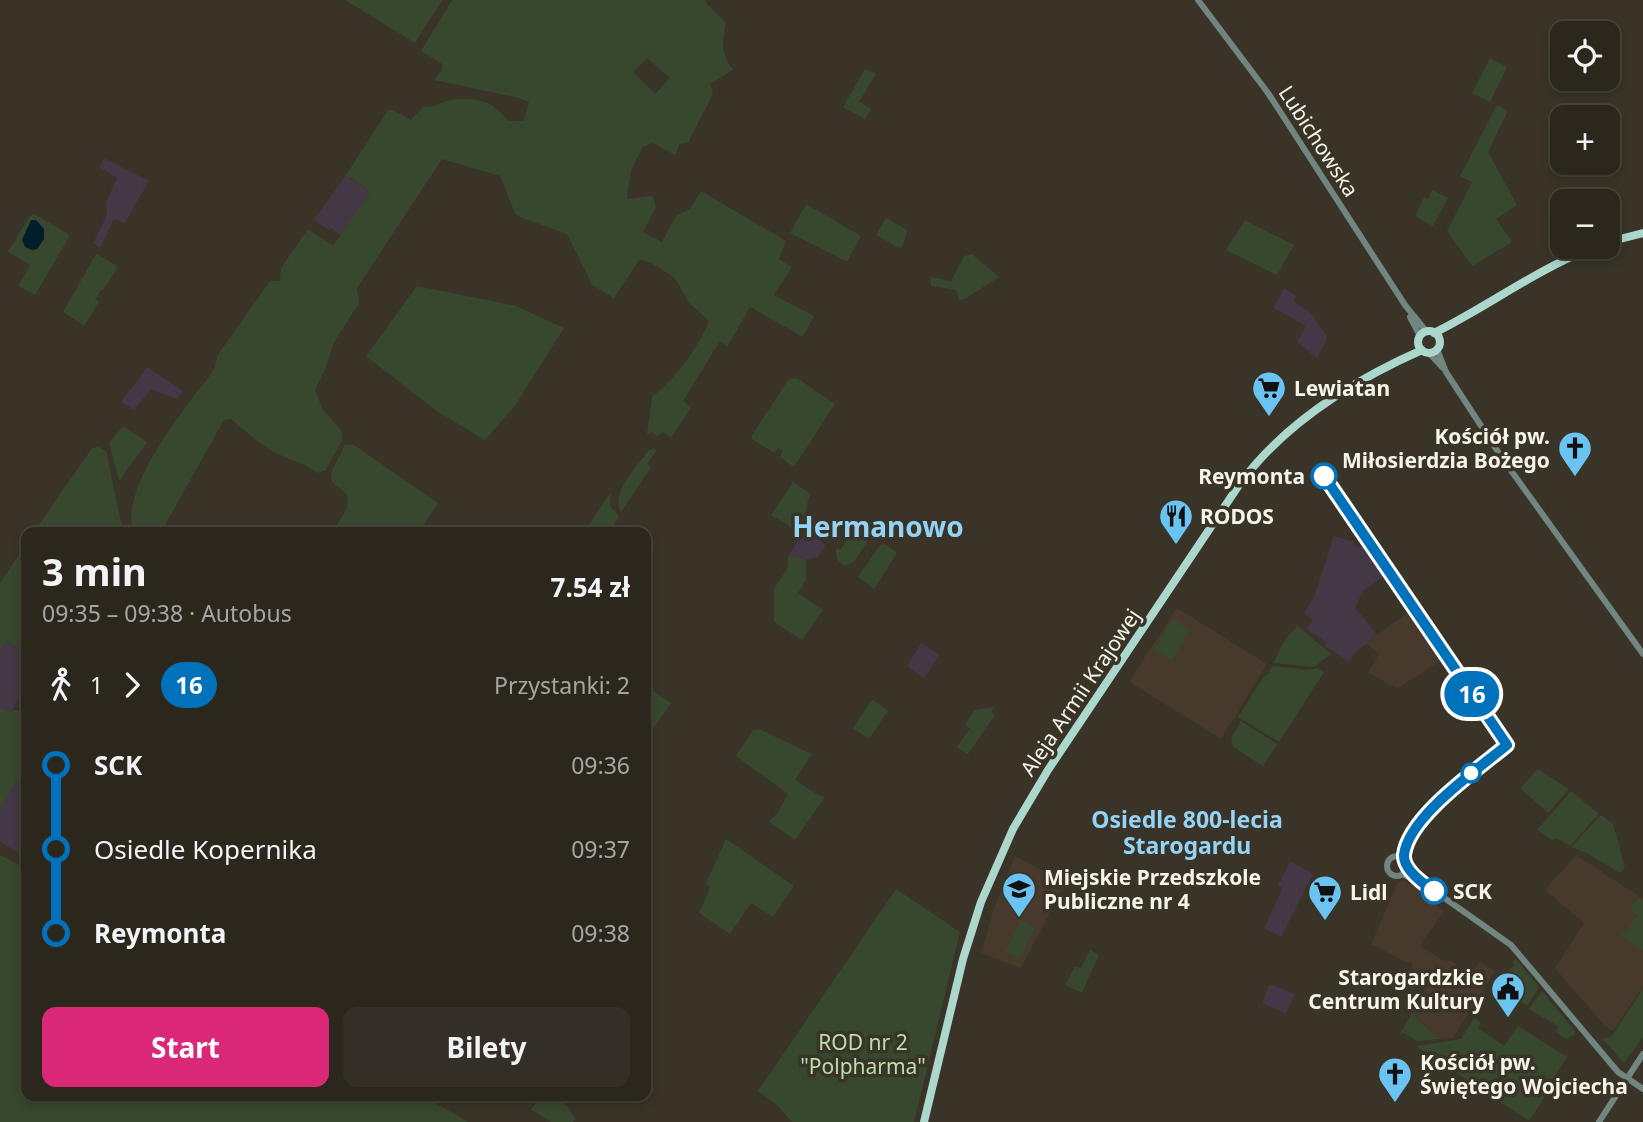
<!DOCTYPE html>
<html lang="pl">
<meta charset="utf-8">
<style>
:root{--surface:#2b271d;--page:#332f26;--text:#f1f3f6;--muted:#a6a5a4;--line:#47443b;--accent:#db2777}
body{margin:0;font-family:"Noto Sans",sans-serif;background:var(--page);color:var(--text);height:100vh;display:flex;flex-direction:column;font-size:26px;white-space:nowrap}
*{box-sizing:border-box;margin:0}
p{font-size:23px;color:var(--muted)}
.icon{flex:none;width:38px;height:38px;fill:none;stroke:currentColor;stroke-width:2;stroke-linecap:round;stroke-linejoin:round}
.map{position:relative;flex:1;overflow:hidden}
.side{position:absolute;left:21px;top:527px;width:630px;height:574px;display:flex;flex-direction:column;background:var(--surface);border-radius:14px;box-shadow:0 4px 10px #0003,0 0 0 2px var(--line)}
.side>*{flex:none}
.badge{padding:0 14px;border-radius:23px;font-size:24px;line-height:46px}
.tools{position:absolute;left:1550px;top:21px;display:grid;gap:14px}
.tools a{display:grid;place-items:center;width:70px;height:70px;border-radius:14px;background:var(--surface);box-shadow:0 4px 10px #0003,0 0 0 2px var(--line);font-size:35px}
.map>.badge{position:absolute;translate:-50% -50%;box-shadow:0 0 0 4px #fff}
.legs{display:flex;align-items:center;gap:10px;height:77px;padding:0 21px;font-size:23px}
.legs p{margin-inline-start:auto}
.summary{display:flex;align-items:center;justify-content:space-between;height:119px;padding:0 21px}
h1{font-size:38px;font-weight:700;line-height:52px}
.button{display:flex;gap:14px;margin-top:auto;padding:14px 21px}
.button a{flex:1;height:80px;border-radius:14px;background:var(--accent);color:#fff;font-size:28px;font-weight:700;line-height:80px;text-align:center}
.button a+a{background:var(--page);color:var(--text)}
ul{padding:0 21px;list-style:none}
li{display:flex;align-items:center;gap:24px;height:84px;font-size:26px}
li i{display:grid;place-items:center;width:10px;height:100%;margin:0 9px;background:currentColor}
li i::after{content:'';width:18px;height:18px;margin:-9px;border:5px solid;border-radius:50%;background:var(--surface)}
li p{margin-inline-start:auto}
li:first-child i{background:linear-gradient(#0000 50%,currentColor 0)}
li:last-child i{background:linear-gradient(currentColor 50%,#0000 0)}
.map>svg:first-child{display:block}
</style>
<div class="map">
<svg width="1643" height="1122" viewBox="0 0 1643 1122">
<rect width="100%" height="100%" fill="#393427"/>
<!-- industrial -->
<path fill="#443746" d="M104,158L149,181L125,223L114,219L100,248L93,243L107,215L106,202L117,178L99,167Z
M349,177L370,192L341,235L331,228L329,230L314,220L344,178Z
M1284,288L1296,296L1294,301L1312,314L1326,335L1327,339L1317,358L1297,342L1306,326L1274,308Z
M147,367L183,391L177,399L151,389L134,410L121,402Z
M806,513L824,524L815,537L826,545L818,557L805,560L798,556L788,557L805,528Z
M1334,536L1354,542L1353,545L1363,548L1383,577L1364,590L1355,607L1377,635L1355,653L1349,662L1324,645L1326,642L1306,629L1313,620L1304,614L1314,597Z
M0,637L26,653V686L11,713L0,707Z
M921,643L940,655L924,678L907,666Z
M26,765V857L0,842V809Z
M1290,861L1313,874L1281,937L1264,928L1283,888L1278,886Z
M1272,985L1295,994L1286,1014L1262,1003L1269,986Z"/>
<!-- education -->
<path fill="#47392c" d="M1177,608L1267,664L1221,739L1131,683V678Z
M1407,613L1440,661L1397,689L1368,672L1379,654L1366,643Z
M1576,855L1643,899V986L1613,1031L1605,1026L1555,968L1584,923L1545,890Z
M1015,856L1066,882L1021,968L981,953L994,908Z
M1404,881L1423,892L1425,898L1444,911L1420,946L1447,963L1450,960L1471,974L1480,962L1495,971L1453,1038L1439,1039L1412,1013L1427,983L1414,974L1412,962L1408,963L1371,944L1398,882Z"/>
<!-- green -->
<path fill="#37482f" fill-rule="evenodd" d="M345,0H442L415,43Z
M452,0H706V3L726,23C722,45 720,51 733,70L710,84L713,94L688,143L680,144L675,155L653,143L643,147L631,170L627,199L653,196L656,207L643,232L662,242L676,216L690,209L701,191L786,241L779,259L792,267L774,295L814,316L803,337L750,307L728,346L720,341L683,401L691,408L671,438L663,432L657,436L652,432L647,434L652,397C676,378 697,350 709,321L689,303L675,278L655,265L640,259L614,298L592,285L567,234L520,217L515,213L500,176L442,159L357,288L359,303L333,344L326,367L315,390L323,410L341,430L343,439L326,470L317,473C304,463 287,459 272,451C257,442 244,430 231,419L224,420L161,532H133C121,492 170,429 193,397C203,383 216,374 217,356L270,281H280L281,268L308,229L333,246L370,192L350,177L344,178L388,110H393L411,120L423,107C432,107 435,106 444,102C456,97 476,98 488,103C495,106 502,115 509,121H524L529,102L520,98L434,80L442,70V64L421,51ZM647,58L670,78L655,94L633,72Z
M1490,58L1507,67L1490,102L1472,93Z
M865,69L876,74L859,102L871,109L865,119L843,107Z
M1497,105L1508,111L1488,152L1517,205L1496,219L1512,242L1472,266L1447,231L1472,182L1460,176Z
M1432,190L1448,198L1433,226L1415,216L1424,197L1428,199Z
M806,204L861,236L847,262L790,233Z
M34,214L68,234L69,237L35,295L18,286L30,265L8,252L30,216Z
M886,218L908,230L901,249L876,235Z
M1245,220L1294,245L1277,275L1226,250Z
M96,254L116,265L117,269L104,289L100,291L95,299L99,302L84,326L63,312Z
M972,254L999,277L965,299L959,300L956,290L931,286L930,277L951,281L964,256Z
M417,286L516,306L564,328L514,407L485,440L438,412L366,356Z
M797,378L835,404L794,467L780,457L783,451L778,448L774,453L752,439V435L789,379Z
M123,426L147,442L119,481L109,443Z
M345,445H354L438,503L419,532H333L347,508L348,495L332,482L331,473Z
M98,447L106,451L123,532H34L92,448Z
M653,448L657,450L647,464L651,467L621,512C610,492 637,467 648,451Z
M793,482L811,494C803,506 809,522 801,534L771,515Z
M611,492L610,506L619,516L609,532H584Z
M851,527L868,538V541L854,562L844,566C837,562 835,555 837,547L840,550L846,542L844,537L847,541L852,533Z
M26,544V653L7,641L0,651V583Z
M885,544L897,553L874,589L858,577L880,545Z
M798,556L806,561V580L798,593L823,610L802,640L774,622V589L788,567V557Z
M1173,619L1190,630L1172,660L1154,650Z
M1298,626L1331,654L1314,667L1274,663C1280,648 1285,637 1298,626Z
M1273,666L1307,670L1318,668L1324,672L1279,742L1238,717L1264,676L1267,675Z
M652,690L671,703L646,739V699Z
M872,699L888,711L869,739L853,728Z
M0,707L11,713L13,710L26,712V765L0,809Z
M995,707L991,712L995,715L968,754L957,747L970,728L965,725L974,710Z
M1241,721L1277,744L1263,766L1233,747L1231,738Z
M759,729L812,754L795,780L815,793L825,797L795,840L769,822L777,813V814L788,794L736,756L753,730Z
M1538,769L1569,789L1548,813L1520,788Z
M1571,791L1599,814L1570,846L1557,838L1552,840L1537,830Z
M1601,815L1613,824L1625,867L1620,873L1587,853L1571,847Z
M726,839L794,886L773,917L751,903L730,934L699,913L710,888L706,883Z
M0,855L26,869V1096H386L389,1099L392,1096H423L468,1122H0Z
M896,889L960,932L914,1122H792L779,1107L758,1091Z
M1638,898L1643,902V951L1620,936L1623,932L1625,933L1637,916L1630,910Z
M1021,921L1035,928L1020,959L1005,951Z
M1090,950L1099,955L1082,993L1065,985L1075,966L1081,968Z
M1516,959L1539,987L1527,1006L1504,990L1502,974L1504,971L1507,973L1515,964L1513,962Z
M1643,989V1037L1624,1063L1603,1039L1612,1036Z
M1542,991L1575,1031V1034L1566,1039L1556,1032L1558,1026L1529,1009Z
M1412,1013L1439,1039L1417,1041L1404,1033L1400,1034Z
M1474,1018L1481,1023L1478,1028L1504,1046L1518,1026L1567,1057L1551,1082L1553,1084L1529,1121L1416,1046L1461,1039Z
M540,1096H569L564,1104L569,1108L575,1119L573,1122H552L531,1110Z"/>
<!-- water -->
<path fill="#001f2a" d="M31,220H36L44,229V239L37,249L32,250L25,247L22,240Z"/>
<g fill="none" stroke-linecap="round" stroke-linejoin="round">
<!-- minor -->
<path stroke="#718681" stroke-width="6" d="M1198,0L1268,93L1405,305L1426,331
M1410,317L1420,336
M1437,349L1446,372L1502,458L1643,654
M1429,353L1443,368
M1387 866a10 10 0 1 1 20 0a10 10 0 1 1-20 0Z
M1407,868L1422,882
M1402,874L1426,885L1511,945L1618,1072L1643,1089
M1599,1122L1643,1054"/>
<!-- major -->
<path stroke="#acd7cd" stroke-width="8" d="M1608,242L1643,233
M1418 342a11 11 0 1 1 22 0a11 11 0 1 1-22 0Z
M1434,333C1489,306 1538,268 1595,247
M924,1122L963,959L981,902L1013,829L1048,770L1239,485C1284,423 1352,381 1422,350"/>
</g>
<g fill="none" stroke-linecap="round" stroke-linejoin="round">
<!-- line-1 casing -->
<g stroke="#fff" stroke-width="16">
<path id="line-1" d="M1324,476L1507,745C1478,769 1408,817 1404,855C1403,869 1422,883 1434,891"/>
</g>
<!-- line-1 -->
<use href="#line-1" stroke="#0072bc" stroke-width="10"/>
</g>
<!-- icons -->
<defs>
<g id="supermarket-pin" transform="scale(1.75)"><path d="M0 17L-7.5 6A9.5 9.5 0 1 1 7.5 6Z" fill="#6bc3f2" stroke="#393427"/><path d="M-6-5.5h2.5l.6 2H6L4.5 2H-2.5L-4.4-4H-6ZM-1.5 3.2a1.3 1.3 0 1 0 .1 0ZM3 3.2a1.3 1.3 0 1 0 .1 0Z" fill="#111"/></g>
<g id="church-pin" transform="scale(1.75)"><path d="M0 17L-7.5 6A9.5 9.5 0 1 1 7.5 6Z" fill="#6bc3f2" stroke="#393427"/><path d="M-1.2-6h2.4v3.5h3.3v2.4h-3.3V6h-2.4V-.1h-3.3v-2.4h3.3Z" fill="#111"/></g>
<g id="restaurant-pin" transform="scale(1.75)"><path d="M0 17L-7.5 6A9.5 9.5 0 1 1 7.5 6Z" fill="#6bc3f2" stroke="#393427"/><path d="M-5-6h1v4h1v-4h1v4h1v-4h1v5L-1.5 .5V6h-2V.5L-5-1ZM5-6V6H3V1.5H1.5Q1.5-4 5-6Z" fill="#111"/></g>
<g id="school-pin" transform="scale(1.75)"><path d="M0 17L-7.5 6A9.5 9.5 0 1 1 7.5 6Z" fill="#6bc3f2" stroke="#393427"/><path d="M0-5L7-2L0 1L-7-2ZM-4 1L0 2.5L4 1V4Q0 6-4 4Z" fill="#111"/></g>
<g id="civic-pin" transform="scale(1.75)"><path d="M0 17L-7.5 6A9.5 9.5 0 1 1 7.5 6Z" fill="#6bc3f2" stroke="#393427"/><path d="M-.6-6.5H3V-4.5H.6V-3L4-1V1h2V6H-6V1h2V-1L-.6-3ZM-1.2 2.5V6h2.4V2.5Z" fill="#111"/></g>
</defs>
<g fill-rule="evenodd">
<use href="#supermarket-pin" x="1269" y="388"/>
<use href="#church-pin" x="1575" y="448"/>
<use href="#restaurant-pin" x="1176" y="516"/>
<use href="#school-pin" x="1019" y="889"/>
<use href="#supermarket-pin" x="1325" y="892"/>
<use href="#civic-pin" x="1508" y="989"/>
<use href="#church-pin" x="1395" y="1074"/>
</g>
<!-- markers -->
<g fill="#fff" stroke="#0072bc" stroke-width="3.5">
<circle cx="1324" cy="476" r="12"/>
<circle cx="1471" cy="773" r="9"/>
<circle cx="1434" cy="891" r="12"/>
</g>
<g text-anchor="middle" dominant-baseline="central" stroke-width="7" stroke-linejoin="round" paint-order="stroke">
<!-- street labels -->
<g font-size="21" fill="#f6f3ea" stroke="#393427">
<text transform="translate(1319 141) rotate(57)">Lubichowska</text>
<text transform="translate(1080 692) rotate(-56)">Aleja Armii Krajowej</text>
</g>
<!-- poi labels -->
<g font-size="21" font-weight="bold" fill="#f6f3ea" stroke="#393427" text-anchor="start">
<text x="1294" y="388">Lewiatan</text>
<text x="1550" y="436" text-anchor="end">Kościół pw.<tspan x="1550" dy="24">Miłosierdzia Bożego</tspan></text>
<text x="1200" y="516">RODOS</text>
<text x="1044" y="877">Miejskie Przedszkole<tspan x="1044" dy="24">Publiczne nr 4</tspan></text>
<text x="1350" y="892">Lidl</text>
<text x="1484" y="977" text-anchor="end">Starogardzkie<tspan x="1484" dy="24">Centrum Kultury</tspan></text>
<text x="1420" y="1062">Kościół pw.<tspan x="1420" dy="24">Świętego Wojciecha</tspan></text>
</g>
<!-- stop labels -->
<g font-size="21" font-weight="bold" fill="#f6f3ea" stroke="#393427" text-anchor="end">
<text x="1305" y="476">Reymonta</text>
<text x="1453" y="891" text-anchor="start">SCK</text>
</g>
<!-- park labels -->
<g font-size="21" fill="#badfa7" stroke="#393427">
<text x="863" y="1042">ROD nr 2<tspan x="863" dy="24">"Polpharma"</tspan></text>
</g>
<!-- neighbourhood labels -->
<g font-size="23" font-weight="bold" fill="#95d3f6" stroke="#393427">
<text x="1187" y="819">Osiedle 800-lecia<tspan x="1187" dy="26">Starogardu</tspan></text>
</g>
<!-- district labels -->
<g font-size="28" font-weight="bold" fill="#95d3f6" stroke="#393427">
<text x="878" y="526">Hermanowo</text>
</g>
</g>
</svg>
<div class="tools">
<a><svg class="icon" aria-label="locate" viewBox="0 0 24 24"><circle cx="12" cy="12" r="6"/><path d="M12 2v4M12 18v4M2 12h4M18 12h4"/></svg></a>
<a>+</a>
<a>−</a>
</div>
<b class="badge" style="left:1472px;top:694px;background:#0072bc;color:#fff">16</b>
<section class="side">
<div class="summary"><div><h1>3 min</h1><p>09:35 – 09:38 · Autobus</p></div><b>7.54 zł</b></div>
<div class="legs"><svg class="icon" aria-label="walk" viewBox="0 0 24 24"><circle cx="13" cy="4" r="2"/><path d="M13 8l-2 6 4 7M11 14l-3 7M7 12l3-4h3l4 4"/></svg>1<svg class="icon" aria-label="forward" viewBox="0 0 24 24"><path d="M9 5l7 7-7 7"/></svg><b class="badge" style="background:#0072bc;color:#fff">16</b><p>Przystanki: 2</p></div>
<ul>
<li><i style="color:#0072bc"></i><b>SCK</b><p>09:36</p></li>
<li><i style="color:#0072bc"></i><span>Osiedle Kopernika</span><p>09:37</p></li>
<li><i style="color:#0072bc"></i><b>Reymonta</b><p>09:38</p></li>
</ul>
<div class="button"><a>Start</a><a>Bilety</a></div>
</section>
</div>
